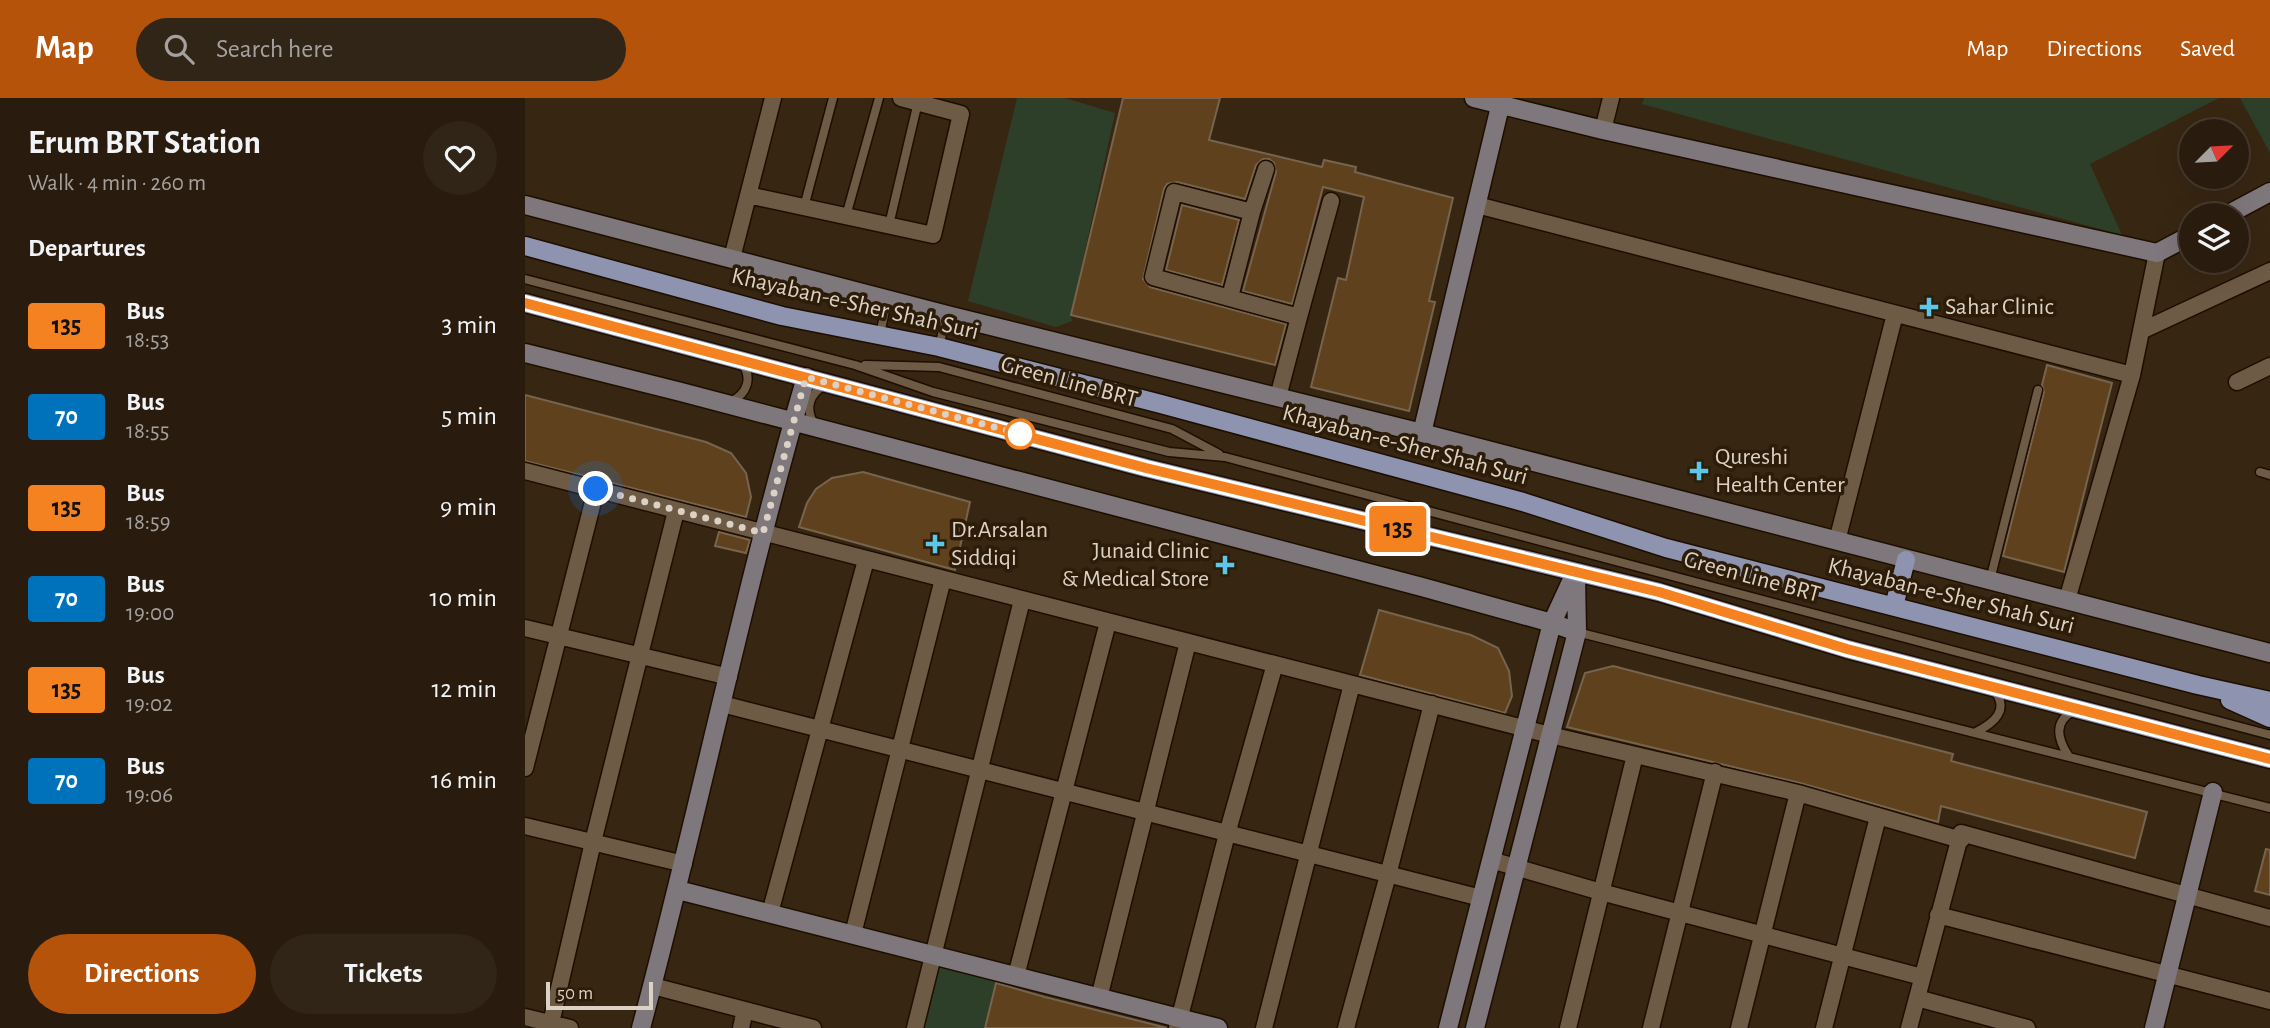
<!DOCTYPE html>
<meta charset="utf-8">
<style>
:root{--surface:#291c0e;--page:#312517;--text:#f1f3f6;--muted:#a5a19e;--line:#453a2e;--accent:#b45309}
body{margin:0;font-family:"Alegreya Sans",sans-serif;background:var(--page);color:var(--text);height:100vh;display:flex;flex-direction:column;font-size:26px;white-space:nowrap}
*{box-sizing:border-box;margin:0}
p{font-size:23px;color:var(--muted)}
.icon{flex:none;width:38px;height:38px;fill:none;stroke:currentColor;stroke-width:2;stroke-linecap:round;stroke-linejoin:round}
.map{position:relative;flex:1;overflow:hidden}
.sheet{display:flex;flex-direction:column;background:var(--surface);width:525px}
.sheet>*{flex:none}
.badge{padding:0 14px;border-radius:5px;font-size:24px;line-height:46px}
.needle{width:46px;rotate:66deg}
.fabs{position:absolute;left:1654px;top:21px;display:grid;gap:14px}
.fabs a{display:grid;place-items:center;width:70px;height:70px;border-radius:50%;background:var(--surface);box-shadow:0 7px 28px #0002,0 0 0 2px var(--line);font-size:35px}
.scale{position:absolute;left:21px;bottom:18px;width:107px;box-sizing:border-box;padding-left:7px;border:4px solid #dcd1c5;border-top:0;font-size:19px;line-height:24px;white-space:nowrap;color:#dcd1c5;-webkit-text-stroke:5px #2c1c08;paint-order:stroke}
.you{position:absolute;width:35px;height:35px;margin:-18px;border:5px solid #fff;border-radius:50%;background:#1a73e8;box-shadow:0 0 0 10px #1a73e833}
.map>.badge{position:absolute;translate:-50% -50%;box-shadow:0 0 0 4px #fff}
h2{padding:0 28px;font-size:26px;line-height:63px}
.round{display:grid;place-items:center;flex:none;width:74px;height:74px;border-radius:37px;background:var(--page)}
.headline{display:flex;align-items:center;justify-content:space-between;height:119px;padding:0 28px}
h1{font-size:33px;font-weight:600;line-height:52px}
.button{display:flex;gap:14px;margin-top:auto;padding:14px 28px}
.button a{flex:1;height:80px;border-radius:42px;background:var(--accent);color:#fff;font-size:28px;font-weight:600;line-height:80px;text-align:center}
.button a+a{background:var(--page);color:var(--text)}
ul{padding:0;list-style:none}
li{display:flex;align-items:center;gap:21px;height:91px;padding:0 28px}
li div{flex:1}
li b{display:block;font-size:26px}
li em{font-style:normal}
li .badge{min-width:77px;font-weight:700;text-align:center}
header{display:flex;align-items:center;gap:42px;box-sizing:border-box;height:98px;padding:0 35px;background:var(--accent);color:#fff}
header strong{font-size:33px}
nav{display:flex;gap:38px;margin-inline-start:auto;font-size:24px}
.search{width:490px;height:63px;background:var(--page);display:flex;align-items:center;gap:18px;box-sizing:border-box;padding:0 24px;border-radius:38px;color:var(--muted);font-size:26px}
main{display:flex;flex:1;min-height:0}
.map>svg:first-child{display:block}
</style>
<header>
<strong>Map</strong>
<div class="search"><svg class="icon" aria-label="search" viewBox="0 0 24 24"><circle cx="10" cy="10" r="6"/><path d="M15 15l6 6"/></svg>Search here</div>
<nav><a>Map</a><a>Directions</a><a>Saved</a></nav>
</header>
<main>
<section class="sheet">
<div class="headline"><div><h1>Erum BRT Station</h1><p>Walk · 4 min · 260 m</p></div><a class="round"><svg class="icon" aria-label="heart" viewBox="0 0 24 24"><path d="M12 20l-8-8c-3-5 5-10 8-4 3-6 11-1 8 4z"/></svg></a></div>
<h2>Departures</h2>
<ul>
<li><span class="badge" style="background:#f58220;color:#111">135</span><div><b>Bus</b><p>18:53</p></div><em>3 min</em></li>
<li><span class="badge" style="background:#0072bc;color:#fff">70</span><div><b>Bus</b><p>18:55</p></div><em>5 min</em></li>
<li><span class="badge" style="background:#f58220;color:#111">135</span><div><b>Bus</b><p>18:59</p></div><em>9 min</em></li>
<li><span class="badge" style="background:#0072bc;color:#fff">70</span><div><b>Bus</b><p>19:00</p></div><em>10 min</em></li>
<li><span class="badge" style="background:#f58220;color:#111">135</span><div><b>Bus</b><p>19:02</p></div><em>12 min</em></li>
<li><span class="badge" style="background:#0072bc;color:#fff">70</span><div><b>Bus</b><p>19:06</p></div><em>16 min</em></li>
</ul>
<div class="button"><a>Directions</a><a>Tickets</a></div>
</section>
<div class="map">
<svg width="1745" height="930" viewBox="0 0 1745 930">
<rect width="100%" height="100%" fill="#372612"/>
<!-- green -->
<path fill="#2e3f29" d="M492,0H540L590,15L546,217L547,223L531,229L443,203Z
M1119,0H1694L1565,66L1597,137L1117,6Z
M1715,0H1745V55Z
M412,861L472,877L459,930H395Z"/>
<!-- building -->
<path fill="#5f421d" stroke="#77644e" stroke-width="2" d="M598,0H695L684,42L797,69L799,62L831,69L830,74L928,100L904,203L910,204L884,313L786,289L813,180L821,182L839,99L798,89L767,206L718,193L751,74L749,65L744,61H738L731,67L720,101L652,84L642,86L639,91L618,181L625,189L761,226L750,267L546,217Z
M657,107L714,122L697,187L641,172Z
M1522,267L1587,285L1539,474L1478,458L1519,294L1517,287Z
M0,297L181,344L206,355L221,375L226,399L221,419L0,363Z
M338,374L445,404L430,472L274,429L282,405L291,391L307,380Z
M194,434L225,442L221,455L190,448Z
M854,512L946,537L973,550L984,573L987,598L980,615L835,577Z
M1088,568L1428,656L1426,663L1622,714L1610,760L1416,708L1413,724L1275,685L1042,629L1060,575Z
M1741,751L1745,752V797L1730,793Z
M471,885L520,899L642,930H460Z"/>
<g fill="none" stroke-linecap="round" stroke-linejoin="round">
<!-- lane casing -->
<g stroke="#1e0e00" stroke-width="11">
<path id="lane" d="M279,109L308,0
M321,118L354,0
M364,127L393,4
M0,181L330,267L408,294L644,354L700,359L1745,637
M355,237L362,202
M414,248L422,217
M340,267L414,269L647,331L694,356
M205,304C223,296 228,279 216,264
M289,326C280,310 284,296 300,287
M1735,374L1745,377
M1465,482L1513,292
M1052,534L1745,710
M1451,634C1469,625 1485,612 1469,592
M1543,657C1532,640 1529,624 1548,613"/>
</g>
<!-- street casing -->
<g stroke="#1e0e00" stroke-width="19">
<path id="street" d="M1078,32L1086,0
M741,71L727,114L649,94L628,179L774,219L753,299
M223,97L408,137L436,16L376,0
M952,107L1607,277
M207,160L248,0
M705,199L727,114
M774,219L806,103
M1616,233L1745,173
M1712,284L1745,268
M0,373L1025,637L1273,695L1436,742
M1312,443L1370,216
M1542,502L1607,277L1632,155
M0,530L204,579
M197,606L956,800
M0,670L71,392
M0,728L159,766
M966,762L1076,794L1397,879
M245,815L341,462
M1413,817L1745,903
M328,836L418,481
M491,878L583,524
M128,888L288,930
M574,900L663,544
M1392,900L1502,930
M0,919L45,930
M26,925L68,744L151,413
M216,930L220,912
M390,930L497,502
M652,930L702,736L750,566
M739,930L827,586
M821,930L863,777L907,606
M1043,930L1110,657
M1126,930L1190,674
M1214,930L1273,695
M1299,930L1353,719
M1384,930L1436,735L1745,820"/>
</g>
<!-- secondary casing -->
<g stroke="#1e0e00" stroke-width="21">
<path id="secondary" d="M949,0L1078,32L1632,155L1666,137
M0,107L422,217L897,335L1745,555
M1702,117L1745,94
M0,255L156,294L897,489L1027,525L1052,534
M897,335L977,0
M153,792L693,930
M116,930C174,714 218,494 281,279
M923,930L1027,525L1050,475
M950,930L1052,534L1051,478
M1629,930L1688,694"/>
</g>
<!-- primary casing -->
<g stroke="#1e0e00" stroke-width="21">
<path id="primary" d="M0,148L257,218L414,249L636,306L998,404L1141,450L1673,587L1745,603
M0,205L621,370L1134,494L1322,551L1745,661
M1369,508L1381,462
M1705,602L1745,620"/>
</g>
<!-- lane -->
<use href="#lane" stroke="#6e5b46" stroke-width="8"/>
<!-- street -->
<use href="#street" stroke="#6e5b46" stroke-width="16"/>
<!-- secondary -->
<use href="#secondary" stroke="#7e777b" stroke-width="18"/>
<!-- primary -->
<use href="#primary" stroke="#8e93af" stroke-width="18"/>
</g>
<g fill="none" stroke-linecap="round" stroke-linejoin="round">
<!-- line casing -->
<g stroke="#fff" stroke-width="16">
<path id="line" d="M0,205L621,370L1134,494L1322,551L1745,661"/>
</g>
<!-- line -->
<use href="#line" stroke="#f58220" stroke-width="10"/>
<!-- walk -->
<path stroke="#dcd1c5" stroke-width="7" stroke-dasharray="0 12.6" d="M71,391L238,435L281,279L495,336"/>
</g>
<!-- markers -->
<g fill="#5cc7e8" stroke="#2c1c08" stroke-width="2.5">
<path d="M1400.5 198.5h7v7h7v7h-7v7h-7v-7h-7v-7h7z"/>
<path d="M1170.5 362.5h7v7h7v7h-7v7h-7v-7h-7v-7h7z"/>
<path d="M406.5 435.5h7v7h7v7h-7v7h-7v-7h-7v-7h7z"/>
<path d="M696.5 456.5h7v7h7v7h-7v7h-7v-7h-7v-7h7z"/>
</g>
<circle fill="#fff" stroke="#f58220" stroke-width="3.5" cx="495" cy="336" r="14"/>
<g text-anchor="middle" dominant-baseline="central" stroke-width="7" stroke-linejoin="round" paint-order="stroke">
<!-- street labels -->
<g font-size="24" fill="#dcd1c5" stroke="#2c1c08">
<text transform="translate(330 206) rotate(13)">Khayaban-e-Sher Shah Suri</text>
<text transform="translate(544 284) rotate(15)">Green Line BRT</text>
<text transform="translate(880 347) rotate(15)">Khayaban-e-Sher Shah Suri</text>
<text transform="translate(1227 479) rotate(15)">Green Line BRT</text>
<text transform="translate(1426 498) rotate(14)">Khayaban-e-Sher Shah Suri</text>
</g>
<!-- poi labels -->
<g font-size="24" fill="#dcd1c5" stroke="#2c1c08" text-anchor="start">
<text x="1420" y="209">Sahar Clinic</text>
<text x="1190" y="359">Qureshi<tspan x="1190" dy="28">Health Center</tspan></text>
<text x="426" y="432">Dr.Arsalan<tspan x="426" dy="28">Siddiqi</tspan></text>
<text x="684" y="453" text-anchor="end">Junaid Clinic<tspan x="684" dy="28">&amp; Medical Store</tspan></text>
</g>
</g>
</svg>
<div class="fabs">
<a><svg class="needle" viewBox="-14 -14 28 28"><path d="M0-13l5 13h-10z" fill="#e53935"/><path d="M0 13l5-13h-10z" fill="#a5a19e"/></svg></a>
<a><svg class="icon" aria-label="layers" viewBox="0 0 24 24"><path d="M12 4l9 5-9 5-9-5zM3 14l9 5 9-5"/></svg></a>
</div>
<div class="scale">50 m</div>
<div class="you" style="left:71px;top:391px"></div>
<b class="badge" style="left:873px;top:431px;background:#f58220;color:#111">135</b>
</div>
</main>
